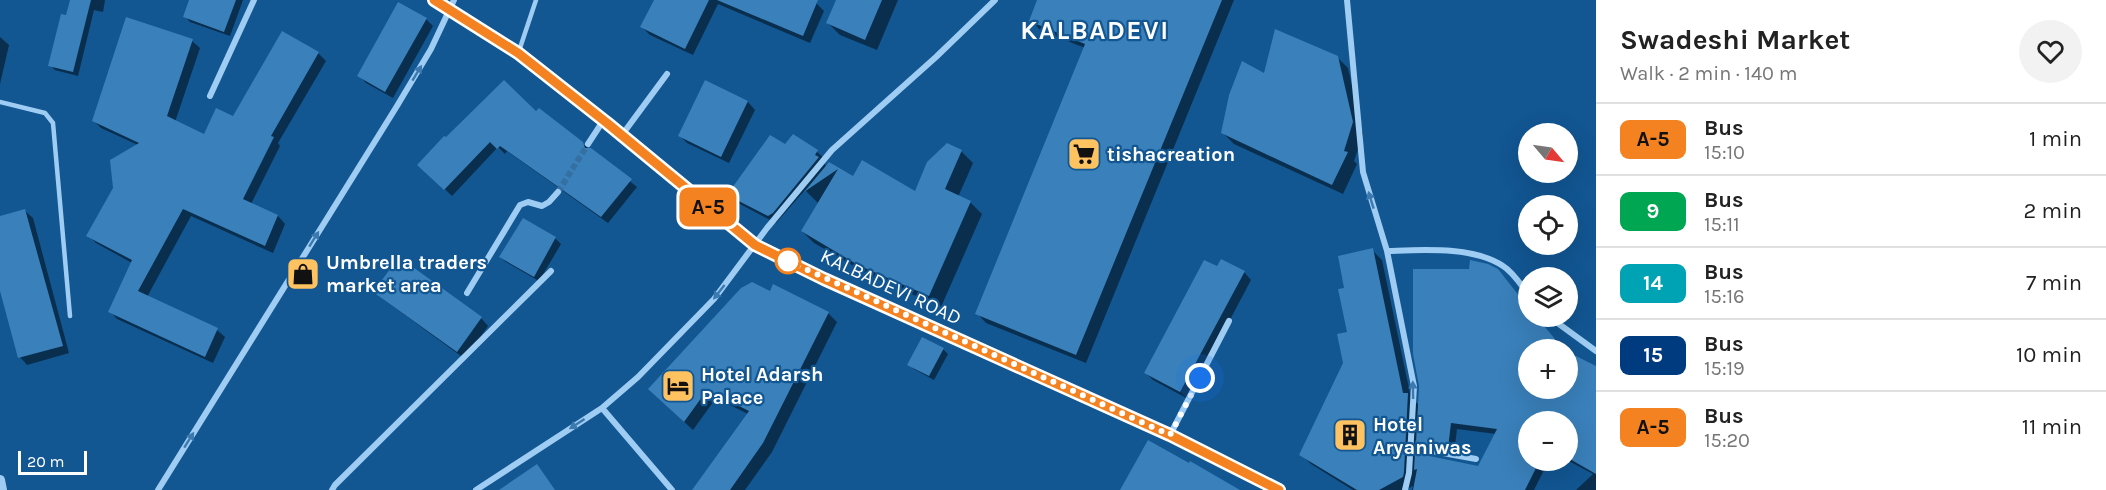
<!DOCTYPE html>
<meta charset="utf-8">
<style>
:root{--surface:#fff;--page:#f2f2f2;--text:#222;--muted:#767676;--line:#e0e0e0}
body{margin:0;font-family:Karla,sans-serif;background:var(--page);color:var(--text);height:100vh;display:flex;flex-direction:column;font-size:22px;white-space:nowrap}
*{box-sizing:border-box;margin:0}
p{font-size:20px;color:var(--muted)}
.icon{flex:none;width:33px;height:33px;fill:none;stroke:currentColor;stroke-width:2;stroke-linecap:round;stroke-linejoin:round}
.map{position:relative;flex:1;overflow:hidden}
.sheet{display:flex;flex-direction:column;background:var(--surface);width:510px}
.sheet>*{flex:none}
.badge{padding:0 12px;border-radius:9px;font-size:21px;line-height:39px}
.needle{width:39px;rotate:119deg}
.tools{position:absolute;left:1518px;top:123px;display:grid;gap:12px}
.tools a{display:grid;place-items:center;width:60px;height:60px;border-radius:50%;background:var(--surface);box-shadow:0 6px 24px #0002;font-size:30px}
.scale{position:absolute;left:18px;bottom:15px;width:69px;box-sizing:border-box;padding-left:6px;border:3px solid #fff;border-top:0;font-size:16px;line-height:21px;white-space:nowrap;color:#fff;-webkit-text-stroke:4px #125692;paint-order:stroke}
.you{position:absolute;width:30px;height:30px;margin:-15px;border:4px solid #fff;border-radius:50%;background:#1a73e8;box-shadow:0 0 0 9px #1a73e833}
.map>.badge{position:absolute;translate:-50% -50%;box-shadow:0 0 0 3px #fff}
.round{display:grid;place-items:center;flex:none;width:63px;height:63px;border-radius:32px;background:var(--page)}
.headline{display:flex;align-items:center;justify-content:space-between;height:102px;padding:0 24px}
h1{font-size:28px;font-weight:700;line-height:45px}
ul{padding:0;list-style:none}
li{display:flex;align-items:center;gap:18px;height:72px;padding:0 24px;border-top:2px solid var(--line)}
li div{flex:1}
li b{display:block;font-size:22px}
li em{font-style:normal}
li .badge{min-width:66px;font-weight:700;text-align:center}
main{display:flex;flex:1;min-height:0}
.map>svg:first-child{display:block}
</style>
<main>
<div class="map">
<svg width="1596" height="490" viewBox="0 0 1596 490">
<rect width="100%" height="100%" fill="#125692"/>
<!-- shadow -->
<path fill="#0007" fill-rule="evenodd" d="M72,0H105L103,12L94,10L78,76L55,70L50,65L68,17Z
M191,0H243L230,36L190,22L185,16Z
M655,0H809L816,3L824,11L810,43L718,4L693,55L650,35L642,27Z
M837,0H898L877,50L840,35L828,23Z
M1039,0H1234L1086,363L986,323L977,313L1085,48L1040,30L1031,20Z
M426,19L433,26L393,98L366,83L359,75Z
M0,37L9,45L0,84Z
M192,41L200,48L175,122L204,136L233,118L318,53L326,61L278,143L280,146L251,204L278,216L285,224L273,253L191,216L147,297L217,330L225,337L213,363L117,319L110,311L132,263L96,243L88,235L138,145L101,128L93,120Z
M1338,58L1348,68L1363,134L1354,161L1357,164L1343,194L1234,144L1223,133L1266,75Z
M705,82L748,102L755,110L729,163L687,143L680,136Z
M536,113L582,143L637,187L608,223L507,151L505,154L498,147L452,196L419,164Z
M794,136L817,152L825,159L823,162L827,167L829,164L853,178L915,193L961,151L973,163L958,197L970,202L982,214L941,307L871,276L814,243L802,231L819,204L805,190L776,223L736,202L729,195L786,146Z
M25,211L33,218L69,353L27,365L20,357L0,285V218Z
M523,220L555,238L561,244L539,281L506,262L500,257Z
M1372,250L1382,260L1411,398L1420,406L1504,277L1528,308V316L1579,359L1596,368V490H1576L1593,474L1567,460L1568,422H1528V460H1549L1534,490H1412L1413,486L1405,490H1353L1311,464L1301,454L1345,364L1348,333L1346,289ZM1528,350H1568V388H1528ZM1457,429L1496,434L1478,468L1414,455L1415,440L1424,449L1454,454Z
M1217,268L1244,272L1251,280L1188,399L1153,380L1146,373Z
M375,292L481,318L488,326L465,359L383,299Z
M828,313L837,322L772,452L745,490H703L748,414L716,398L693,430L658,398Z
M943,349L948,354L934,380L914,369L909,364Z"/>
<!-- building -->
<path fill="#3a80bb" d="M70,0H91L73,72L48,66L61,14L66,15Z
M189,0H236L224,32L183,17Z
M654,0H709L685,49L640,27Z
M717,0H818L803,36Z
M836,0H882L865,40L826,23Z
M1037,0H1222L1076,355L975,314L1085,44L1029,21Z
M398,2L427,18L385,92L357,76Z
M126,17L193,39L167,116L204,134L216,108L233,116L282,31L319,52L271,136L274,137L243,199L278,215L265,246L183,209L138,291L218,328L205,357L108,312L132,260L86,236L113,188L110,160L139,143L92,121Z
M1275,29L1338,56L1353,122L1344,151L1348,152L1332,185L1221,133L1229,95L1242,61L1264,73Z
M504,80L536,111L539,108L583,142L585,148H591L632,179L601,217L500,146L497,149L490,142L444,190L417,165L444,136L446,137Z
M705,80L748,101L721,157L678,136Z
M793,134L818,150L815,155L819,157L773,213L768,216L727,195L770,135L785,144Z
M947,143L962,150L945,189L971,201L929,296L858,265L801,231L838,169L804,192L829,162L853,176L862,160L915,191L927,162Z
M25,209L63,346L18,358L0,291V216Z
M523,218L556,237L534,277L499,257Z
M1373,248L1403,393H1408L1404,472L1403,477L1379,490H1357L1299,455L1343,363L1337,334L1347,332L1338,289L1344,288L1338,256Z
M399,257L482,317L457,352L373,292Z
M1221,259L1245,271L1180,392L1144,373L1204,260L1217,266Z
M1470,260L1488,264L1498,269L1528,307V316H1536L1564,350H1528V388H1568V352L1596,366V474L1568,458V422H1528V460H1540L1525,490H1413L1417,469L1414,470L1415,453L1478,466L1497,429L1451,423L1448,449L1416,443L1419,386L1413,354V269H1469Z
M752,282L770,291L773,284L829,312L763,443L730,490H692L749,411L707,390L684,422L648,389L741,288Z
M922,337L944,348L929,376L907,365Z
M1148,440L1189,463L1190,461L1240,490H1120Z
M537,464L555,490H499Z"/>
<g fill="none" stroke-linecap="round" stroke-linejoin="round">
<!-- minor-tunnel -->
<path stroke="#366fa2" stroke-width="6" stroke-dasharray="6 3" stroke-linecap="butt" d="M558,192L588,144"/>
<!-- service -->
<path stroke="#9eccf3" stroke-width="4.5" d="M519,51L536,0
M0,102L45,113L53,123L70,316"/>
<!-- minor -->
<path stroke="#9eccf3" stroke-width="6" d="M1347,0L1363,172L1387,251L1414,386L1409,473L1405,490
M210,96L254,0
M622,135L667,74
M588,144L603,121
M1387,251C1422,250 1473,246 1503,266C1513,272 1521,285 1528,294
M467,293L520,205L528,202L542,206L549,202L558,192
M1548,316L1596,351
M602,408L672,490
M1170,435L1229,321
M1410,447L1476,459
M158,490L397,106L431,49L454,0
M332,490L335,485L551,271
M476,490L602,408L638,377L714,299L767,228L832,150L936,57L995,0"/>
<!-- tertiary -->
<path stroke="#9eccf3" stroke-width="10" d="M0,480L2,490"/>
<!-- secondary -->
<path stroke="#cee6fc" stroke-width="12" d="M434,0L518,53L607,123L755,245L824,279L1170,435L1279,490"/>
</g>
<!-- one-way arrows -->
<defs><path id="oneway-solid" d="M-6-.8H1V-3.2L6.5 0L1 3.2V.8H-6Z" transform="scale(1.5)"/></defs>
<g fill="#3c79af">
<use href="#oneway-solid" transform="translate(417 73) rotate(-59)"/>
<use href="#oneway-solid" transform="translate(1371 200) rotate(-107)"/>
<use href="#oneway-solid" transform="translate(314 239) rotate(-58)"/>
<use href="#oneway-solid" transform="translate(719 292) rotate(128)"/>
<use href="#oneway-solid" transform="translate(1413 390) rotate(-91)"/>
<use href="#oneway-solid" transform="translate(577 424) rotate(147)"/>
<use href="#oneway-solid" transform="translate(189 440) rotate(-58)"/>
</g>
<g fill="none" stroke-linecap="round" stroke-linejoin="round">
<!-- line casing -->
<g stroke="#fff" stroke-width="14">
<path id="line" d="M434,0L518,53L607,123L755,245L824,279L1170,435L1279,490"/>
</g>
<!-- line -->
<use href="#line" stroke="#f58220" stroke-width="9"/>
<!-- walk -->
<path stroke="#fff" stroke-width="6" stroke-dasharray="0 10.8" d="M788,261L1170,435L1200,378"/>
</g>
<!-- icons -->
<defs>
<g id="supermarket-square" transform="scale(1.725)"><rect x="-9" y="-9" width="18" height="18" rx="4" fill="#ffc260" stroke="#125692"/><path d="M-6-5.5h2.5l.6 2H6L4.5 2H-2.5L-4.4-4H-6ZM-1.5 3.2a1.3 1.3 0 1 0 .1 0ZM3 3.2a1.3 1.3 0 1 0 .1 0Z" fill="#111"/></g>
<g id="shop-square" transform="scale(1.725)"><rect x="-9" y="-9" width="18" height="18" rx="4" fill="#ffc260" stroke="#125692"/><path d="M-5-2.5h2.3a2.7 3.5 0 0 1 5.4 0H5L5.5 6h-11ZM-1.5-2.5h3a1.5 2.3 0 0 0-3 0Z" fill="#111"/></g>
<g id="hotel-square" transform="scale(1.725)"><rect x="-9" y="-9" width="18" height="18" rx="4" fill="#ffc260" stroke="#125692"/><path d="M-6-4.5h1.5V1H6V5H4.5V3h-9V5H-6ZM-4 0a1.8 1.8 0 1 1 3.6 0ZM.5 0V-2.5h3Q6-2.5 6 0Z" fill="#111"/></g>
<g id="building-square" transform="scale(1.725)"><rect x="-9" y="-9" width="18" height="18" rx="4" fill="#ffc260" stroke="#125692"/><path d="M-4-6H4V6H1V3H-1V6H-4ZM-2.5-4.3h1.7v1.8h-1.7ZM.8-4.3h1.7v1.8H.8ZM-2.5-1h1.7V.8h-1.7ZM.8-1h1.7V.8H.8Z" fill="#111"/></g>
</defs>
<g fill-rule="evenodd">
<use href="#supermarket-square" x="1084" y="154"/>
<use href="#shop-square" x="303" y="274"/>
<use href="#hotel-square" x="678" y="386"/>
<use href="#building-square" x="1350" y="435"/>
</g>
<!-- markers -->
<circle fill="#fff" stroke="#f58220" stroke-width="3" cx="788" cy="261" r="12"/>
<g text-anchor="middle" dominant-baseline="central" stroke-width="4.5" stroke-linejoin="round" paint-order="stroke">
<!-- poi labels -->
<g font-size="20" font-weight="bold" fill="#fff" stroke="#125692" text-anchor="start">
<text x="1107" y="154">tishacreation</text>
<text x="326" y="262">Umbrella traders<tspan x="326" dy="23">market area</tspan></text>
<text x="701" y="374">Hotel Adarsh<tspan x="701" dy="23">Palace</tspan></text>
<text x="1373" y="424">Hotel<tspan x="1373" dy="23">Aryaniwas</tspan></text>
</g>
<!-- street labels -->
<g font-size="20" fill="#fff" stroke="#125692">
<text transform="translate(891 287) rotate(25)">KALBADEVI ROAD</text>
</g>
<!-- district labels -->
<g font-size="26" font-weight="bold" letter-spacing="1.5" fill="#fff" stroke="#125692">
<text x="1095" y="30">KALBADEVI</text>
</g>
</g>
</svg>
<div class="tools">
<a><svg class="needle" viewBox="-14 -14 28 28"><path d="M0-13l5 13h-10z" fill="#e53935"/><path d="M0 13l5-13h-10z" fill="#767676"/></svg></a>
<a><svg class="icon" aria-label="locate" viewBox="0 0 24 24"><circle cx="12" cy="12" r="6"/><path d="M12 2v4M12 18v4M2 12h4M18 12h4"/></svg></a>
<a><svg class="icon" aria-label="layers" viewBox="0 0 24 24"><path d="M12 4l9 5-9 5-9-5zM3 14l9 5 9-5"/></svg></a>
<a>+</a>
<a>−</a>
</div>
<div class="scale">20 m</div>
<div class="you" style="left:1200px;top:378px"></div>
<b class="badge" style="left:708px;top:207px;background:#f58220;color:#111">A-5</b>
</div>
<section class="sheet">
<div class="headline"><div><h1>Swadeshi Market</h1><p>Walk · 2 min · 140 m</p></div><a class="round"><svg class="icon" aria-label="heart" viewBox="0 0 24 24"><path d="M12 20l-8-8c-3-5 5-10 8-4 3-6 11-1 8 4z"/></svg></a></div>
<ul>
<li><span class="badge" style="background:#f58220;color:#111">A-5</span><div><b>Bus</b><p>15:10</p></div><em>1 min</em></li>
<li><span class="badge" style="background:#00a651;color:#fff">9</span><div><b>Bus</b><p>15:11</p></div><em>2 min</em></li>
<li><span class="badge" style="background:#00a3b4;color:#fff">14</span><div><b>Bus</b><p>15:16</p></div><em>7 min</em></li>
<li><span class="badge" style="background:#003b80;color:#fff">15</span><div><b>Bus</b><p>15:19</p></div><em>10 min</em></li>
<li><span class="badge" style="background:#f58220;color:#111">A-5</span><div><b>Bus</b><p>15:20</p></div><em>11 min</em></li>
</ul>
</section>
</main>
